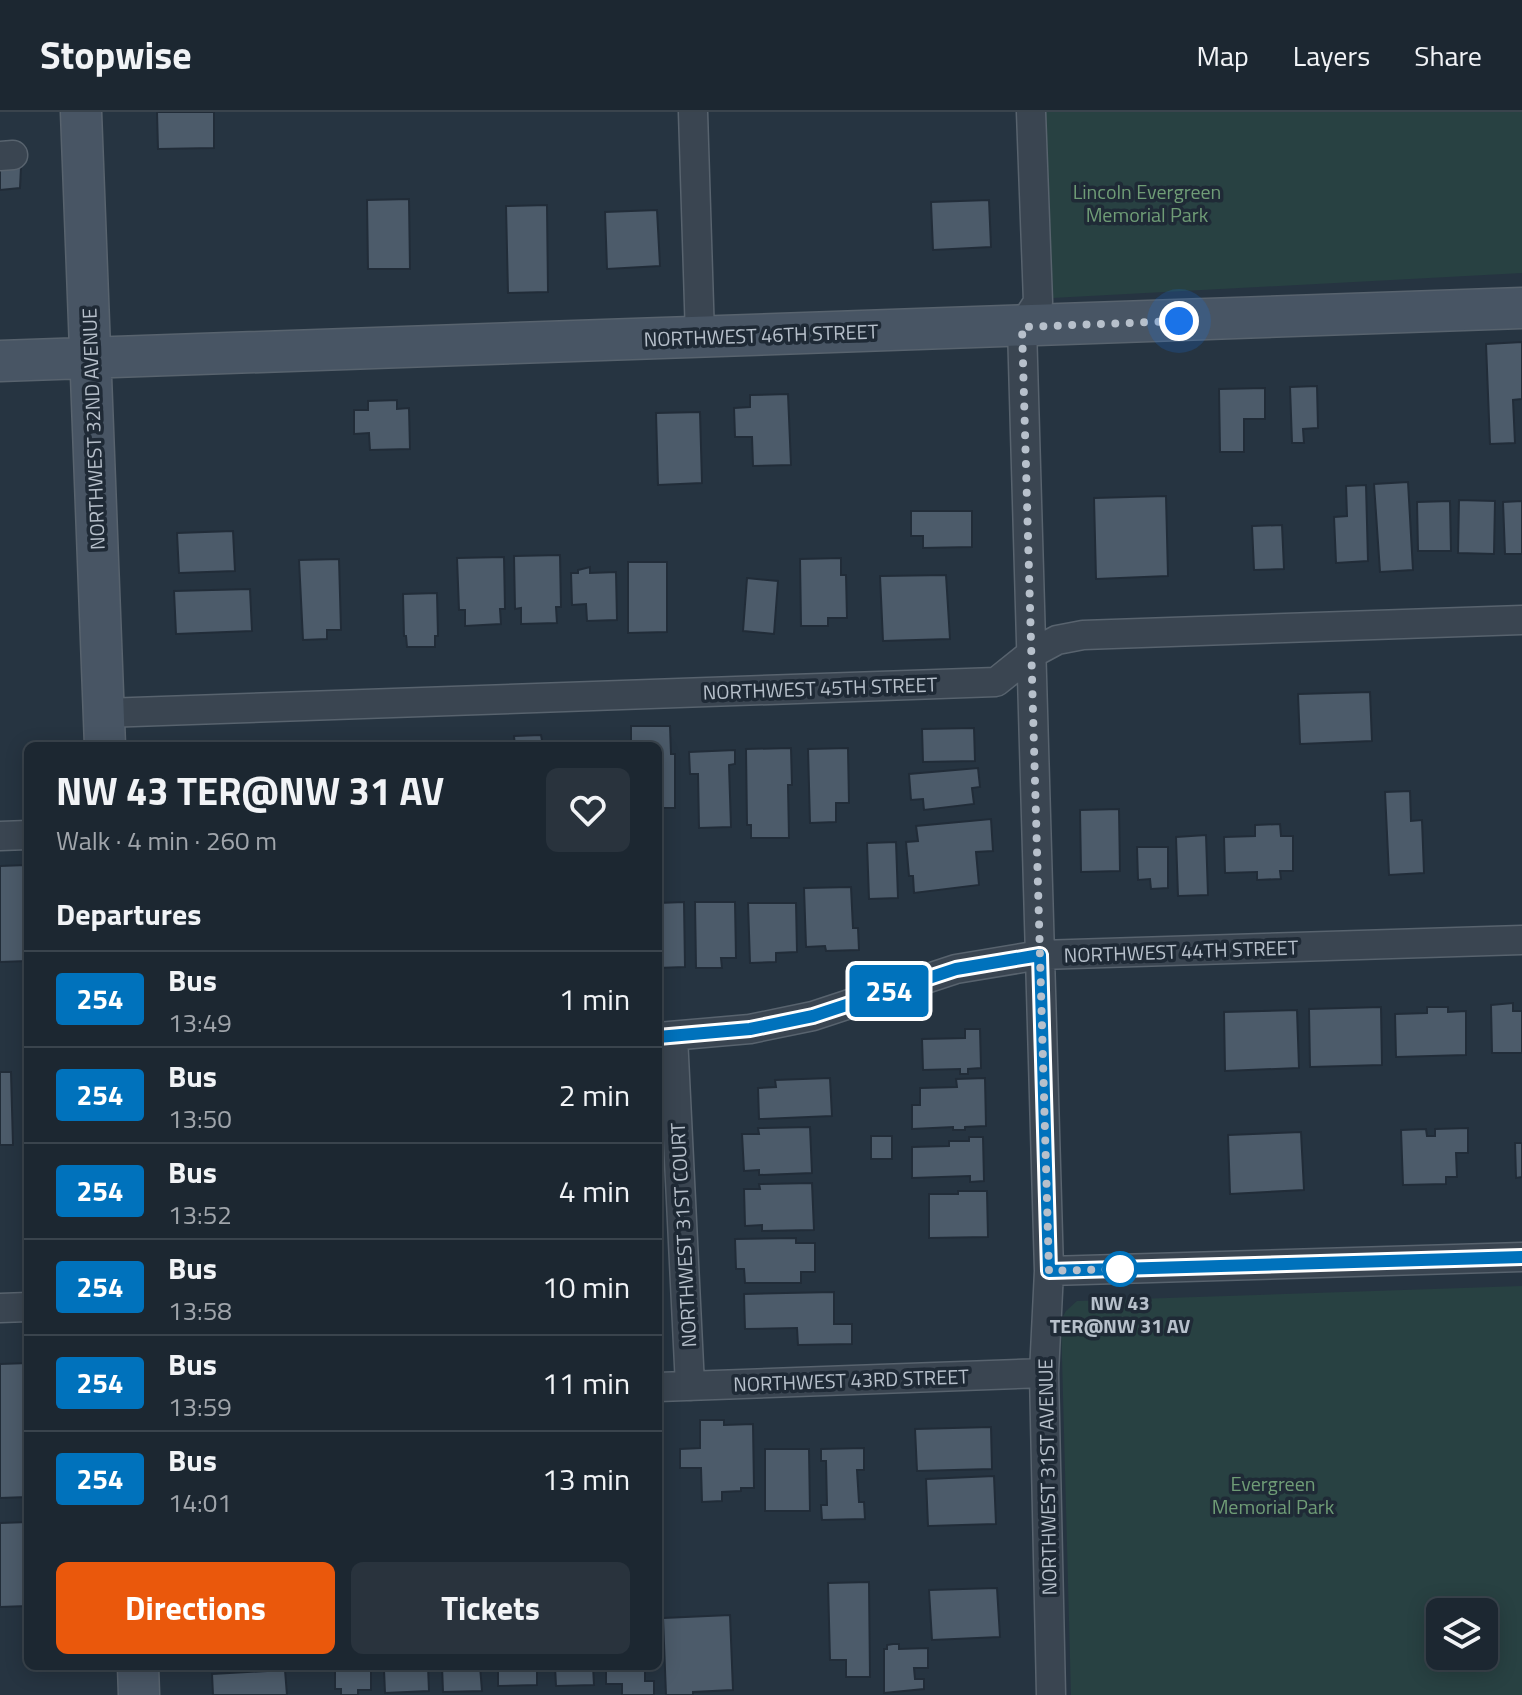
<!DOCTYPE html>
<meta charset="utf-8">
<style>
:root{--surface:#1c2731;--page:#29333d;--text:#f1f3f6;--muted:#a0a5ab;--line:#3a444d;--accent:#ea580c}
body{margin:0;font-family:"Titillium Web",sans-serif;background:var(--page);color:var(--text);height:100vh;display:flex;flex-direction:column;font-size:30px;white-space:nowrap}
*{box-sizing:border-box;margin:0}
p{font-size:26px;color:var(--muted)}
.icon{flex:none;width:44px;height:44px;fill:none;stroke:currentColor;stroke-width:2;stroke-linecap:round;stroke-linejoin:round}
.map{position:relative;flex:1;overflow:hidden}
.panel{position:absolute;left:24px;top:630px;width:638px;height:928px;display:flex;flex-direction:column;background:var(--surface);border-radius:12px;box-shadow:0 4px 20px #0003,0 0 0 2px var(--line)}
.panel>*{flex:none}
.badge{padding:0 16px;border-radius:6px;font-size:28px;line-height:52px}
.fabs{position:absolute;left:1426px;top:1486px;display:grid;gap:16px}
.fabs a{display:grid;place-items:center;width:72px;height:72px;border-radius:12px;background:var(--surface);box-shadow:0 4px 20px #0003,0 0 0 2px var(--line);font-size:40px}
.you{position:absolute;width:40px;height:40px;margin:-20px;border:6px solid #fff;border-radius:50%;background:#1a73e8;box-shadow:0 0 0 12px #1a73e833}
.map>.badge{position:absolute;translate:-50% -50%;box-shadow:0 0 0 4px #fff}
h2{padding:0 32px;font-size:30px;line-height:72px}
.round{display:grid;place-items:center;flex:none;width:84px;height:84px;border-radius:12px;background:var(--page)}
.summary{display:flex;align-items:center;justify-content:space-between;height:136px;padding:0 32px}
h1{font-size:38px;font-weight:700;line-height:60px}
.cta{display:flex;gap:16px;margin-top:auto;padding:16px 32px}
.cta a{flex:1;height:92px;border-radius:12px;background:var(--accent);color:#fff;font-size:32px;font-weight:700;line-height:92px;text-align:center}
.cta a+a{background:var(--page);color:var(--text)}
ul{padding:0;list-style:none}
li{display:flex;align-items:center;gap:24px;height:96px;padding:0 32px;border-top:2px solid var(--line)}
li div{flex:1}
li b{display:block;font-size:30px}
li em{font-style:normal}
li .badge{min-width:88px;font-weight:700;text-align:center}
header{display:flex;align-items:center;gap:48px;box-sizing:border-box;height:112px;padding:0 40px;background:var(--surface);border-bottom:2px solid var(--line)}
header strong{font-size:38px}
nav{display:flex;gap:44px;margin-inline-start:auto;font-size:28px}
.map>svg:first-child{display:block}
</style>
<header>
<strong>Stopwise</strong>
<nav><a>Map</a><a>Layers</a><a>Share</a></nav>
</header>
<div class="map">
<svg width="1522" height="1583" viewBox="0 0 1522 1583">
<rect width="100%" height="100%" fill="#263441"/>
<!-- green -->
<path fill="#284142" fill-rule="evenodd" d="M1045,0H1522V161L1052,186Z
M1522,1174V1583H1071L1061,1208L1066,1199L1077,1189ZM1484,1500V1544H1440V1500Z"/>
<!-- building -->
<path fill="#4c5b6a" stroke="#212c38" stroke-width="2" d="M157,0H214V36L158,37Z
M0,55H21L20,76L0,78Z
M409,87L410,157H368L367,88Z
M989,88L991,135L933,138L931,90Z
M547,93L548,180L508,181L506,94Z
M657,98L660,154L607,157L605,100Z
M1522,230V287L1513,288L1515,331L1490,332L1486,232Z
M1317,274L1318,316L1303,317L1304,331H1292L1290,275Z
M1265,276V307H1244V340H1220L1219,277Z
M788,282L791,353L753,354L752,325H735L734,296L750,295V283Z
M397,288V297L409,296L410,337L370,338L369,321L354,322V298H368V289Z
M700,300L702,371L658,373L656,301Z
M1408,370L1413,458L1380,460L1374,372Z
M1366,373L1368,449L1336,451L1334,405L1347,404L1346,374Z
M1166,384L1168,464L1096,467L1094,386Z
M1459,388L1495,389L1494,442L1458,441Z
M1450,389L1451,439H1418L1417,390Z
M1522,389V442H1505L1503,390Z
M911,399H972V435L923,436V424H911Z
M1282,413L1284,457L1254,458L1252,414Z
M233,419L235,459L179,461L177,421Z
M560,443L561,495H556L557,511L521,512V496L515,497L514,444Z
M504,445L505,497H500L501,512L465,514V498H459L457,446Z
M841,446V463H846L847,506H828V514H801L800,447Z
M339,447L341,518H327V527L303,528L299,448Z
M628,450H667V520L628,521Z
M590,455V461L616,460L617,508L587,509L586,492L572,493L571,461H578V458Z
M946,463L950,527L883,529L880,464Z
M747,466L778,469L774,522L743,519Z
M250,477L252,519L176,522L174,479Z
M437,481L438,524H435V535H407L406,524H404L403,482Z
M1370,580L1372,629L1300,632L1298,582Z
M631,614H670L671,642H675V696H658V634H631Z
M974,616L975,649L923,650L922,617Z
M541,623L543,634H515L514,624Z
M791,636L792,673H788L789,726H751V713H747L746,637Z
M848,636L849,691H836V710L810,711L808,637Z
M735,638V652L729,653L731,715L699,716L698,662H690L689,640Z
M978,656L980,675L972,676L974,692L924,698L923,687L911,688L909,662Z
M1410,679L1411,709L1422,708L1424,761L1389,763L1385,680Z
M1119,697L1120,759L1081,760L1080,698Z
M991,707L993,739L976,740L979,773L914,781L913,764H909L906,730L918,729L916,714Z
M1280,712L1281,724H1293V759H1280L1281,767L1257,768V760L1225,761L1224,725L1255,724V713Z
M1206,723L1208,783L1178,784L1176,725Z
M896,730L898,786L869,787L867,731Z
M1137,735H1168V776L1151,777L1150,767L1138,768Z
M26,753L28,849L0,850V754Z
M851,775L853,816H858L859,838L826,839L825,834L806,835L804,776Z
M684,790L685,855L658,856V791Z
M695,790H735L736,846H721L722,856H696Z
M748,791H796L797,840L776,841V850L750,851Z
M1513,891V899H1522V941H1492L1491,893Z
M1381,895L1382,953L1310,955L1309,897Z
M1427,895H1448V900L1466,899V943L1396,945L1395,902L1427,901Z
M1297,898L1299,956L1225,959L1224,900Z
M965,917H980L981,956L968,957V962H960V957L923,958L922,927L965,926Z
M0,960H11L13,1033H0Z
M830,966L832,1004L759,1007L758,976L776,975L775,968Z
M985,966L986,1014L965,1015V1018H953V1015L912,1017V993H920V976L957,975L956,967Z
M810,1015L812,1061L759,1063V1058L744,1059L742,1022H759L758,1016Z
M1468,1016V1041H1456L1457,1065H1446V1072L1403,1073L1401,1018L1426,1017L1427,1024H1435V1017Z
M1301,1020L1304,1078L1230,1082L1228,1023Z
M871,1024H892V1047H871Z
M969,1025H983L984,1069L970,1070V1064L912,1066V1035L949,1034V1029H969Z
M1515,1031H1522V1065L1516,1066Z
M812,1071L814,1118L762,1119V1113L745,1114L744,1077H760L759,1072Z
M958,1079H987L988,1125L929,1126V1082H958Z
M796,1126V1131H815V1160H801V1171H745L744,1157H736L735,1127Z
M834,1180V1212H852V1232L798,1233L797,1216L745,1217L744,1182Z
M28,1251V1385L0,1386V1252Z
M700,1308H724V1313L753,1312L754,1376H741V1379L722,1380V1389L702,1390L701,1356H680V1337L700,1336Z
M991,1315L992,1357L917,1359L915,1317Z
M864,1336V1358H857L859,1390H864L865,1407L822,1408L821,1393H827L826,1349H821V1337Z
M765,1337H809L810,1399H765Z
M994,1364L996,1412L928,1414L926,1367Z
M28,1410V1494L0,1495V1411Z
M869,1470L870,1565H846V1548H830L828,1471Z
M997,1476L1000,1525L932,1528L929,1478Z
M730,1503L733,1578L693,1580V1583H666L663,1506Z
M893,1532H899V1537L928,1536V1556H914L915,1567H924V1577L884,1581V1537H887V1533Z
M335,1554H371V1578H358V1583H341V1577H335Z
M391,1554H428L429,1579L385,1581L384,1558H391Z
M442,1554H480L482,1579L443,1580Z
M501,1554H537V1573L498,1574V1556H501Z
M555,1554H593L594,1573L556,1574Z
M606,1554H653V1558H645V1569H654V1583H622V1572H606Z
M285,1558L287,1583H213L212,1562Z"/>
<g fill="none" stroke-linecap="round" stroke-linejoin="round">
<!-- street casing -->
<g stroke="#58636e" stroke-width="31">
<path id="street" d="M693,0L700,225
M1031,0L1038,190L1022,215L1049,1159L1044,1261L1051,1583
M0,44L13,43
M104,601L996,570L1031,542L1057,528L1083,523L1522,508
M0,724L28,723
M673,924L690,1274
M658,925L750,917L813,904L956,857L1040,843L1522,828
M1049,1159L1522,1145
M0,1196L28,1195
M658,1275L1044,1261"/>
</g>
<!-- secondary casing -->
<g stroke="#58636e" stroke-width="43">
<path id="secondary" d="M81,0L105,634
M0,249L1522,196
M138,1554L139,1583"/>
</g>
<!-- street -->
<use href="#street" stroke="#3a4551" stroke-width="28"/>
<!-- secondary -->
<use href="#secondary" stroke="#485564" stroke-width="40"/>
</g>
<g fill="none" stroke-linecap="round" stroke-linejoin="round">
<!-- line casing -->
<g stroke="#fff" stroke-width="18">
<path id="line" d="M658,925L750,917L813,904L956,857L1040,843L1049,1159L1522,1145"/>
</g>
<!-- line -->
<use href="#line" stroke="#0072bc" stroke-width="12"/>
<!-- walk -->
<path stroke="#b7c0cb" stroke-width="8" stroke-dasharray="0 14.4" d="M1120,1157L1049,1159L1022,215L1179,209"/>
</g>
<!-- markers -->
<circle fill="#fff" stroke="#0072bc" stroke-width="4" cx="1120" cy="1157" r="16"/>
<g text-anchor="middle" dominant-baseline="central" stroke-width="7" stroke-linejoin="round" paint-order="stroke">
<!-- park labels -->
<g font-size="20" fill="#6f9c76" stroke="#1f2a36">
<text x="1147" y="79">Lincoln Evergreen<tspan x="1147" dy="23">Memorial Park</tspan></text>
<text x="1273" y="1371">Evergreen<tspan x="1273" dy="23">Memorial Park</tspan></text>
</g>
<!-- street labels -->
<g font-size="20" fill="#b7c0cb" stroke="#1f2a36">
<text transform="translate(761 223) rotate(-2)">NORTHWEST 46TH STREET</text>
<text transform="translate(93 317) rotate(-92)">NORTHWEST 32ND AVENUE</text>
<text transform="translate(820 576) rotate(-2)">NORTHWEST 45TH STREET</text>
<text transform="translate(1181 839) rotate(-2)">NORTHWEST 44TH STREET</text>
<text transform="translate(683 1123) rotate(-93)">NORTHWEST 31ST COURT</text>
<text transform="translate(851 1268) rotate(-2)">NORTHWEST 43RD STREET</text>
<text transform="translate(1047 1365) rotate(-91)">NORTHWEST 31ST AVENUE</text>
</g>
<!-- stop labels -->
<g font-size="20" font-weight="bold" fill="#b7c0cb" stroke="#1f2a36">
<text x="1120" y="1190">NW 43<tspan x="1120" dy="23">TER@NW 31 AV</tspan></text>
</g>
</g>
</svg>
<div class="fabs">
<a><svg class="icon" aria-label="layers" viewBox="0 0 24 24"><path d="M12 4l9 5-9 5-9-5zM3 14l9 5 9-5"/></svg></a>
</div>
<div class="you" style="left:1179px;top:209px"></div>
<b class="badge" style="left:889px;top:879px;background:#0072bc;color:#fff">254</b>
<section class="panel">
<div class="summary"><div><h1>NW 43 TER@NW 31 AV</h1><p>Walk · 4 min · 260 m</p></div><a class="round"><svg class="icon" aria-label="heart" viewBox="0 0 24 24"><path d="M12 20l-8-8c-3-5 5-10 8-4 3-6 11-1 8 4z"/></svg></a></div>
<h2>Departures</h2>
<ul>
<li><span class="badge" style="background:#0072bc;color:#fff">254</span><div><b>Bus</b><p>13:49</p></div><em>1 min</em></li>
<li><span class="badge" style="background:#0072bc;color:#fff">254</span><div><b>Bus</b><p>13:50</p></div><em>2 min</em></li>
<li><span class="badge" style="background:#0072bc;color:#fff">254</span><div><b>Bus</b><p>13:52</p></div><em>4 min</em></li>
<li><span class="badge" style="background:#0072bc;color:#fff">254</span><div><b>Bus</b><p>13:58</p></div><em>10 min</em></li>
<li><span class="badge" style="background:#0072bc;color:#fff">254</span><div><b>Bus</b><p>13:59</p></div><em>11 min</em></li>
<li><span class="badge" style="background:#0072bc;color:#fff">254</span><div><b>Bus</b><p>14:01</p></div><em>13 min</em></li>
</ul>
<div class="cta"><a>Directions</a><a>Tickets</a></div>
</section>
</div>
